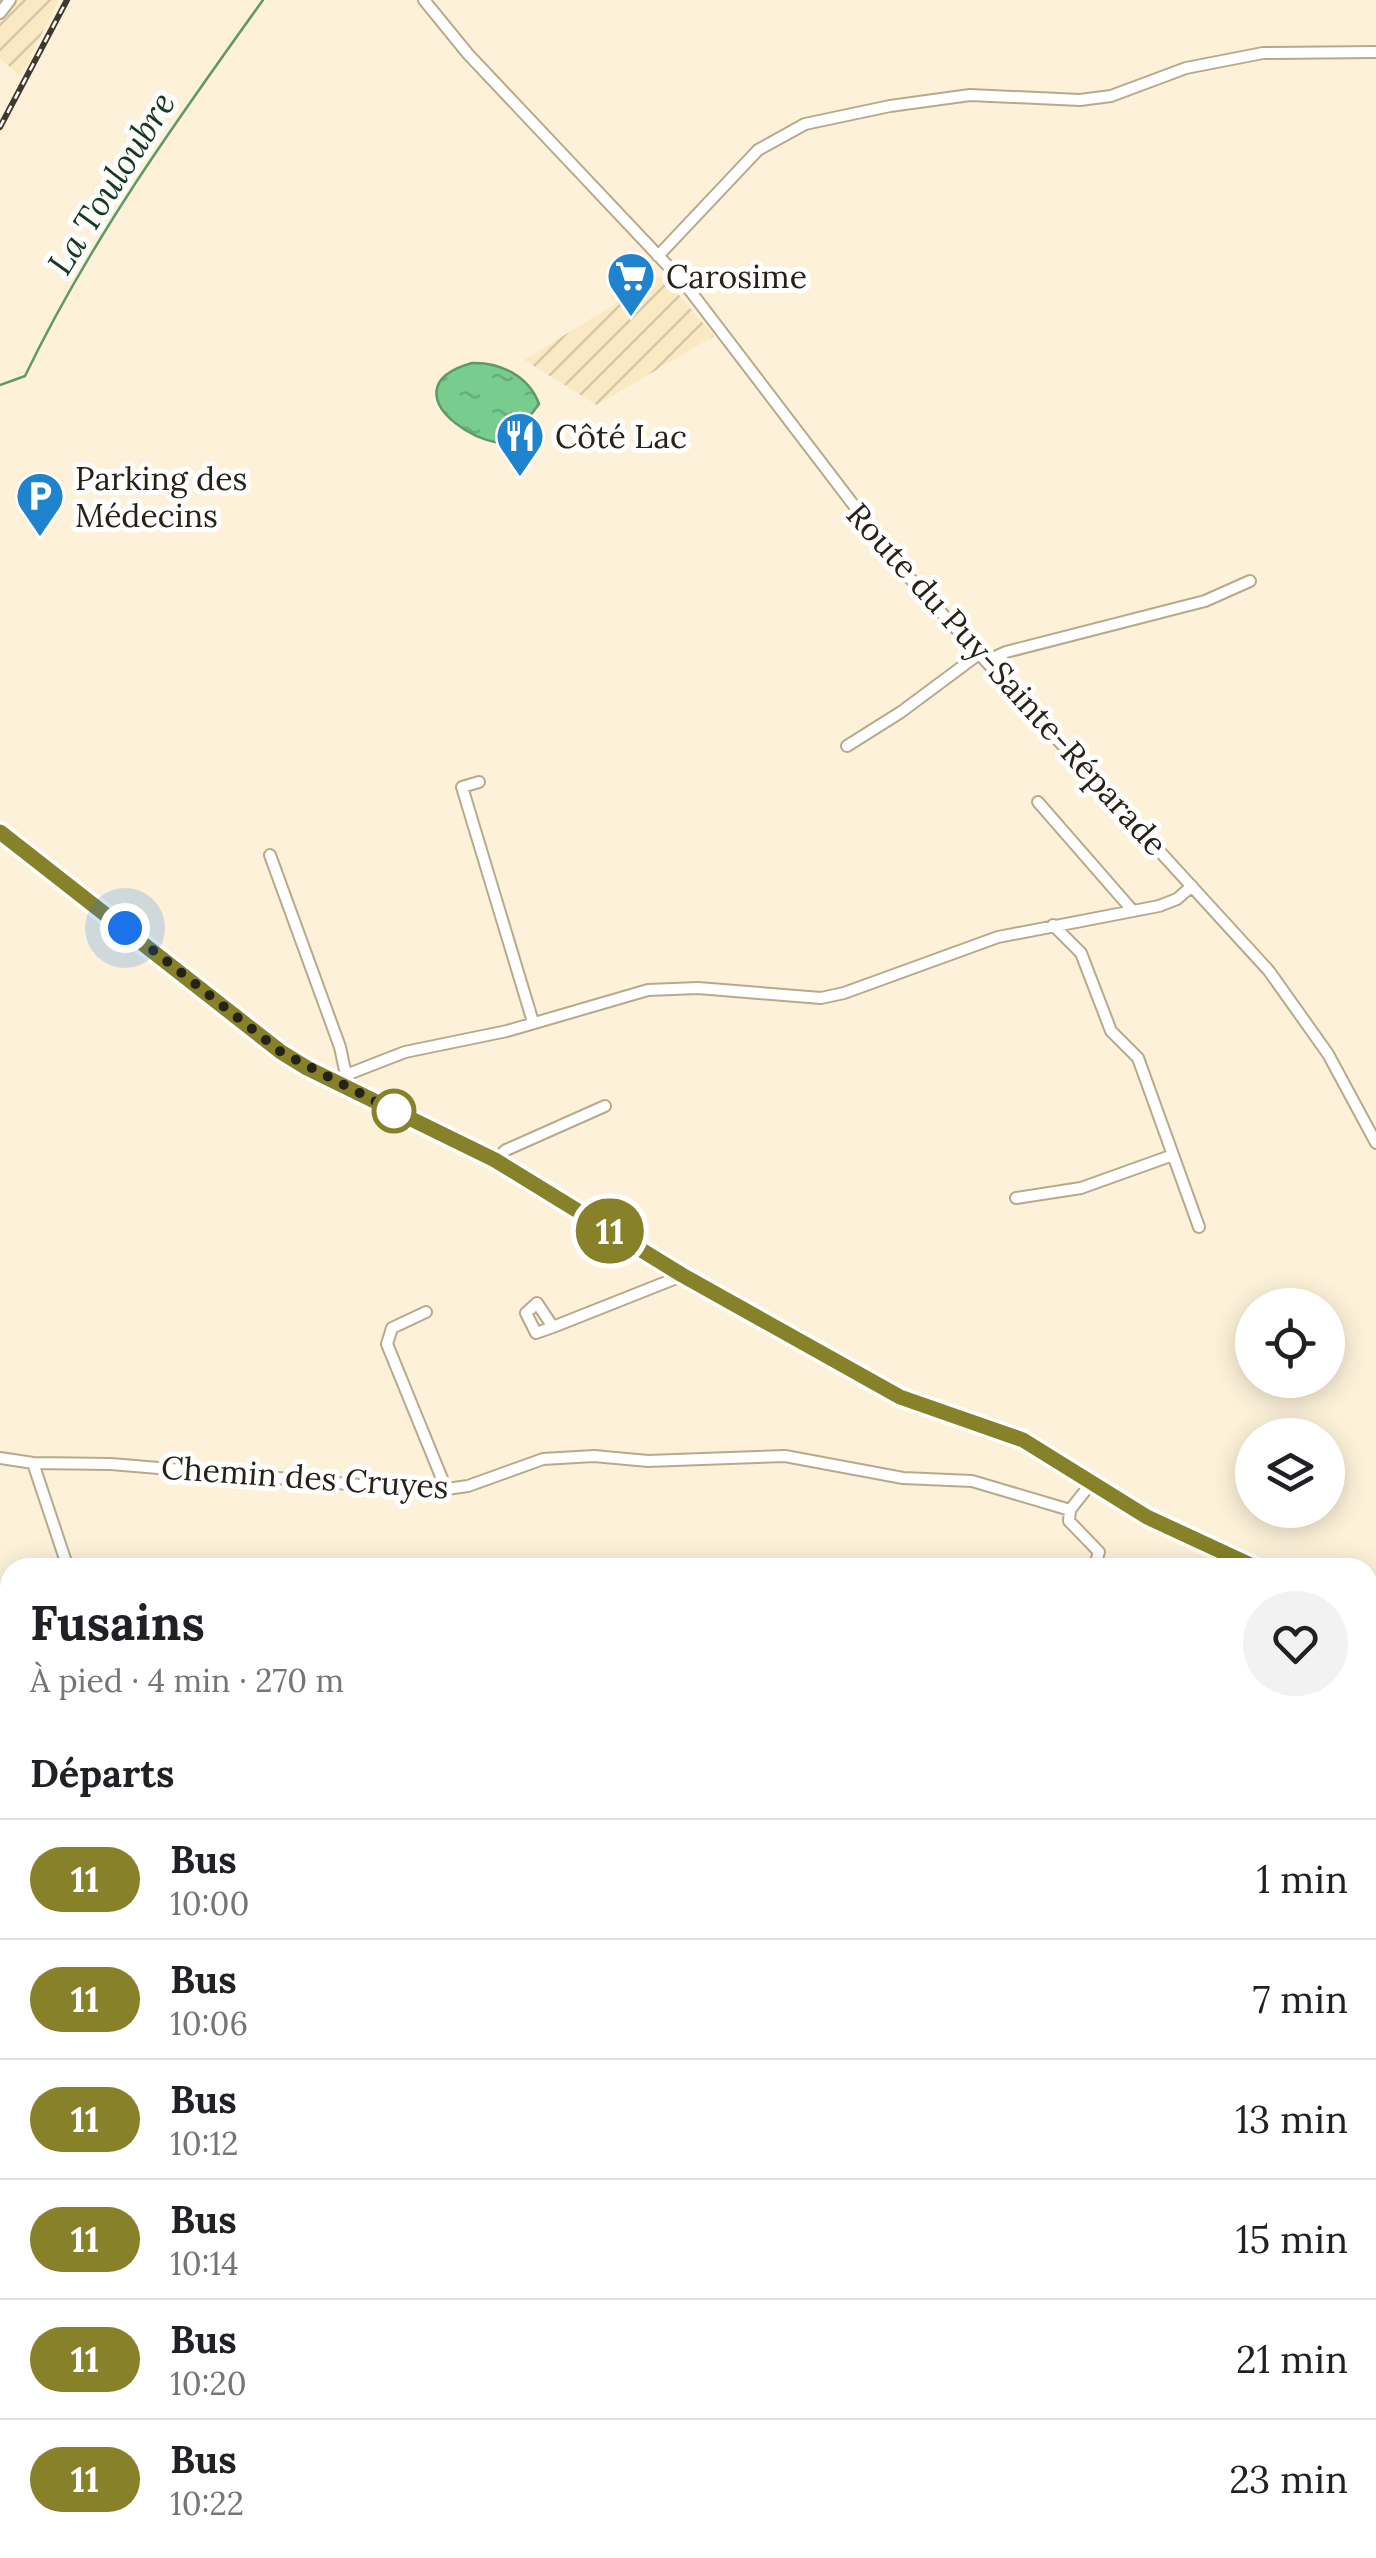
<!DOCTYPE html>
<html lang="fr">
<meta charset="utf-8">
<style>
:root{--surface:#fff;--page:#f2f2f2;--text:#202124;--muted:#757577;--line:#e0e0e0}
body{margin:0;font-family:Lora,serif;background:var(--page);color:var(--text);height:100vh;display:flex;flex-direction:column;font-size:38px;white-space:nowrap}
*{box-sizing:border-box;margin:0}
p{font-size:32px;color:var(--muted)}
.icon{flex:none;width:55px;height:55px;fill:none;stroke:currentColor;stroke-width:2;stroke-linecap:round;stroke-linejoin:round}
.map{position:relative;flex:1;overflow:hidden}
.drawer{position:absolute;left:0px;top:1558px;width:1378px;height:1002px;display:flex;flex-direction:column;background:var(--surface);border-radius:30px 30px 0 0;box-shadow:0 5px 25px #0003}
.drawer>*{flex:none}
.badge{padding:0 20px;border-radius:32px;font-size:35px;line-height:65px}
.controls{position:absolute;left:1235px;top:1288px;display:grid;gap:20px}
.controls a{display:grid;place-items:center;width:110px;height:110px;border-radius:50%;background:var(--surface);box-shadow:0 5px 25px #0003;font-size:50px}
.you{position:absolute;width:50px;height:50px;margin:-25px;border:8px solid #fff;border-radius:50%;background:#1a73e8;box-shadow:0 0 0 15px #1a73e833}
.map>.badge{position:absolute;translate:-50% -50%;box-shadow:0 0 0 5px #fff}
h2{padding:0 30px;font-size:38px;line-height:90px}
.round{display:grid;place-items:center;flex:none;width:105px;height:105px;border-radius:52px;background:var(--page)}
.overview{display:flex;align-items:center;justify-content:space-between;height:170px;padding:0 30px}
h1{font-size:48px;font-weight:700;line-height:75px}
ul{padding:0;list-style:none}
li{display:flex;align-items:center;gap:30px;height:120px;padding:0 30px;border-top:2px solid var(--line)}
li div{flex:1}
li b{display:block;font-size:38px}
li em{font-style:normal}
li .badge{min-width:110px;font-weight:700;text-align:center}
.map>svg:first-child{display:block}
</style>
<div class="map">
<svg width="1376" height="2558" viewBox="0 0 1376 2558">
<defs>
<pattern id="industrial-furrows" width="10" height="10" patternUnits="userSpaceOnUse" patternTransform="scale(2.5)"><rect width="10" height="10" fill="#fae9c3"/><path d="M-1 1l2-2M0 10L10 0M9 11l2-2" fill="none" stroke="#d6c8a7"/></pattern>
<pattern id="grass-dots" width="8" height="8" patternUnits="userSpaceOnUse" patternTransform="scale(2.5)"><rect width="8" height="8" fill="#f4bfbc"/><path d="M2 2h.1M6 6h.1" fill="none" stroke="#d1a4a1" stroke-width="1.8" stroke-linecap="round"/></pattern>
<pattern id="water-ripples" width="26" height="14" patternUnits="userSpaceOnUse" patternTransform="scale(2.5)"><rect width="26" height="14" fill="#77cc8e"/><path d="M2 4q2-2 4 0t4 0M15 11q2-2 4 0t4 0" fill="none" stroke="#67af7a"/></pattern>
</defs>
<rect width="100%" height="100%" fill="#fdf2d9"/>
<!-- industrial -->
<path fill="url(#industrial-furrows)" d="M0,0H59L20,76L0,58Z
M662,275L714,336L597,405L524,360Z"/>
<!-- grass -->
<path fill="url(#grass-dots)" d="M985,2550H1127L1122,2558H986Z"/>
<!-- water -->
<path fill="url(#water-ripples)" stroke="#5f996a" stroke-width="2.5" d="M472,363C500,362 529,376 539,404L530,416L534,433C504,473 375,390 472,363Z"/>
<g fill="none" stroke-linecap="round" stroke-linejoin="round">
<!-- stream -->
<path stroke="#5f996a" stroke-width="2.5" d="M0,385L25,376C90,241 176,121 263,0"/>
<!-- minor casing -->
<g stroke="#b7aa8c" stroke-width="14">
<path id="minor" d="M424,0L468,54L685,284L907,575L1269,971L1328,1054L1376,1143
M0,13L10,0
M658,256L758,150L805,124L890,106L970,95L1080,100L1111,96L1186,68L1263,53L1376,52
M986,661L1006,652L1205,601L1250,581
M847,746L901,712L979,654
M479,782L462,787L533,1022
M1038,802L1133,911
M270,855L340,1047L346,1075
M1053,925L1081,953L1111,1031L1138,1058L1199,1227
M337,1084L346,1075L405,1052L507,1031L648,990L698,988L821,998L844,993L998,937L1159,906L1177,899L1192,886
M495,1160L506,1150L605,1106
M1016,1198L1081,1188L1173,1155
M426,1312L392,1328L387,1344L447,1491
M553,1327L537,1303L526,1313L536,1333L553,1327L679,1277L681,1275
M0,1458L33,1463L111,1464L432,1491L468,1486L543,1459L594,1456L648,1461L785,1456L903,1478L972,1481L1070,1510L1092,1482
M33,1463L68,1568
M1070,1510L1069,1521L1099,1552L1094,1568
M1368,2180L1376,2186
M0,2227L10,2229
M1368,2496L1376,2498
M0,2504L10,2509
M122,2550L148,2558
M599,2550L600,2558
M1128,2558L1133,2550"/>
</g>
<!-- major casing -->
<g stroke="#fff" stroke-width="16">
<path id="major" d="M0,832L281,1052L307,1068L495,1160L681,1275L900,1397L1023,1440L1147,1517L1258,1568
M1368,1630L1376,1641"/>
</g>
<!-- minor -->
<use href="#minor" stroke="#fff" stroke-width="10"/>
<!-- major -->
<use href="#major" stroke="#deaf8c" stroke-width="12"/>
<!-- rail casing -->
<g stroke="#3f392d" stroke-width="6">
<path id="rail" d="M0,127L67,0"/>
</g>
<!-- rail -->
<use href="#rail" stroke="#fff" stroke-width="2.5" stroke-dasharray="8" stroke-linecap="butt"/>
</g>
<g fill="none" stroke-linecap="round" stroke-linejoin="round">
<!-- line casing -->
<g stroke="#fff" stroke-width="22">
<path id="line" d="M0,832L281,1052L307,1068L495,1160L682,1275L900,1397L1023,1440L1147,1517L1257,1568"/>
</g>
<!-- line -->
<use href="#line" stroke="#87812a" stroke-width="15"/>
<!-- walk -->
<path stroke="#272217" stroke-width="10" stroke-dasharray="0 18" d="M125,928L281,1052L394,1111"/>
</g>
<!-- icons -->
<defs>
<g id="supermarket-pin" transform="scale(2.5)"><path d="M0 17L-7.5 6A9.5 9.5 0 1 1 7.5 6Z" fill="#1f83ce" stroke="#fff"/><path d="M-6-5.5h2.5l.6 2H6L4.5 2H-2.5L-4.4-4H-6ZM-1.5 3.2a1.3 1.3 0 1 0 .1 0ZM3 3.2a1.3 1.3 0 1 0 .1 0Z" fill="#fff"/></g>
<g id="restaurant-pin" transform="scale(2.5)"><path d="M0 17L-7.5 6A9.5 9.5 0 1 1 7.5 6Z" fill="#1f83ce" stroke="#fff"/><path d="M-5-6h1v4h1v-4h1v4h1v-4h1v5L-1.5 .5V6h-2V.5L-5-1ZM5-6V6H3V1.5H1.5Q1.5-4 5-6Z" fill="#fff"/></g>
<g id="parking-pin" transform="scale(2.5)"><path d="M0 17L-7.5 6A9.5 9.5 0 1 1 7.5 6Z" fill="#1f83ce" stroke="#fff"/><path d="M-3.5-5.5H1a3.5 3.5 0 0 1 0 7H-1V5.5H-3.5ZM-1-3.4V-.6H.8a1.4 1.4 0 0 0 0-2.8Z" fill="#fff"/></g>
</defs>
<g fill-rule="evenodd">
<use href="#supermarket-pin" x="631" y="276"/>
<use href="#restaurant-pin" x="520" y="436"/>
<use href="#parking-pin" x="40" y="496"/>
</g>
<!-- markers -->
<circle fill="#fff" stroke="#87812a" stroke-width="5" cx="394" cy="1111" r="20"/>
<g text-anchor="middle" dominant-baseline="central" stroke-width="10" stroke-linejoin="round" paint-order="stroke">
<!-- poi labels -->
<g font-size="32" fill="#272217" stroke="#fff" text-anchor="start">
<text x="666" y="276">Carosime</text>
<text x="555" y="436">Côté Lac</text>
<text x="75" y="478">Parking des<tspan x="75" dy="37">Médecins</tspan></text>
</g>
<!-- street labels -->
<g font-size="32" fill="#272217" stroke="#fff">
<text transform="translate(1007 679) rotate(48)">Route du Puy-Sainte-Réparade</text>
<text transform="translate(305 1477) rotate(4)">Chemin des Cruyes</text>
</g>
<!-- water labels -->
<g font-size="35" font-style="italic" fill="#163a21" stroke="#fff">
<text transform="translate(111 183) rotate(-58)">La Touloubre</text>
</g>
</g>
</svg>
<div class="controls">
<a><svg class="icon" aria-label="locate" viewBox="0 0 24 24"><circle cx="12" cy="12" r="6"/><path d="M12 2v4M12 18v4M2 12h4M18 12h4"/></svg></a>
<a><svg class="icon" aria-label="layers" viewBox="0 0 24 24"><path d="M12 4l9 5-9 5-9-5zM3 14l9 5 9-5"/></svg></a>
</div>
<div class="you" style="left:125px;top:928px"></div>
<b class="badge" style="left:610px;top:1231px;background:#87812a;color:#fff">11</b>
<section class="drawer">
<div class="overview"><div><h1>Fusains</h1><p>À pied · 4 min · 270 m</p></div><a class="round"><svg class="icon" aria-label="heart" viewBox="0 0 24 24"><path d="M12 20l-8-8c-3-5 5-10 8-4 3-6 11-1 8 4z"/></svg></a></div>
<h2>Départs</h2>
<ul>
<li><span class="badge" style="background:#87812a;color:#fff">11</span><div><b>Bus</b><p>10:00</p></div><em>1 min</em></li>
<li><span class="badge" style="background:#87812a;color:#fff">11</span><div><b>Bus</b><p>10:06</p></div><em>7 min</em></li>
<li><span class="badge" style="background:#87812a;color:#fff">11</span><div><b>Bus</b><p>10:12</p></div><em>13 min</em></li>
<li><span class="badge" style="background:#87812a;color:#fff">11</span><div><b>Bus</b><p>10:14</p></div><em>15 min</em></li>
<li><span class="badge" style="background:#87812a;color:#fff">11</span><div><b>Bus</b><p>10:20</p></div><em>21 min</em></li>
<li><span class="badge" style="background:#87812a;color:#fff">11</span><div><b>Bus</b><p>10:22</p></div><em>23 min</em></li>
</ul>
</section>
</div>
